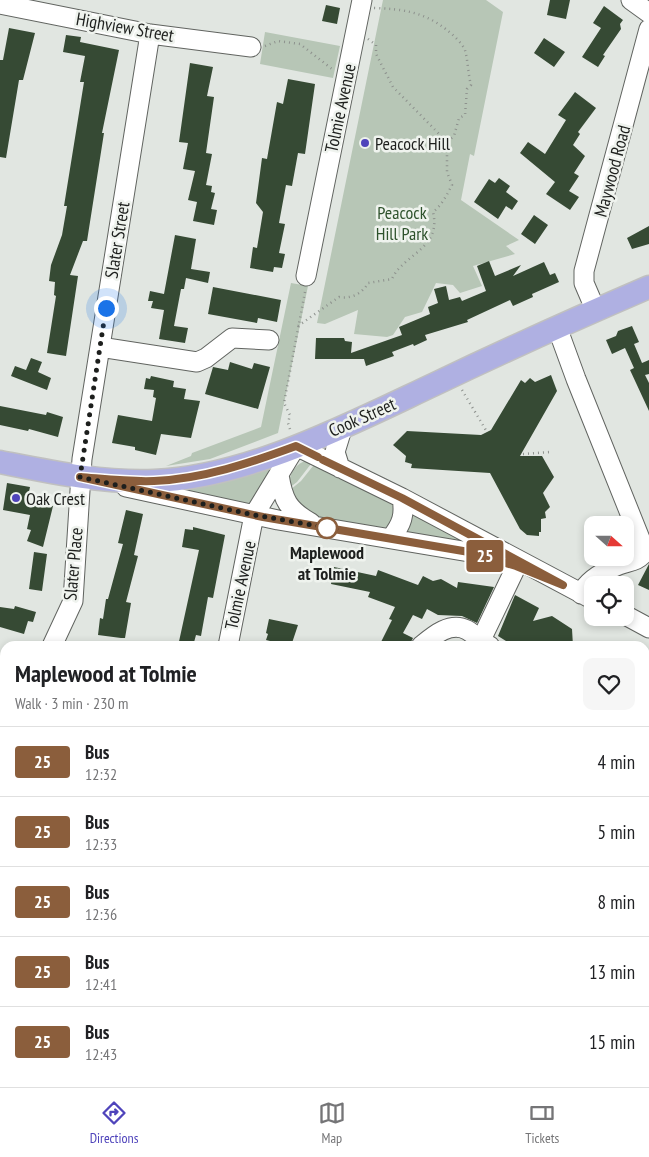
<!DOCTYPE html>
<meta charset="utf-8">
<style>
:root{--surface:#fff;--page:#f6f6f6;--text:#202124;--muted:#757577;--line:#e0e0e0;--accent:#4f44bb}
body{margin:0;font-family:"PT Sans Narrow",sans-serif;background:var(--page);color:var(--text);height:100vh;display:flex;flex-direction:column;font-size:19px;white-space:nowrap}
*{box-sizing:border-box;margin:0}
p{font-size:16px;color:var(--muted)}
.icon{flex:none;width:28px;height:28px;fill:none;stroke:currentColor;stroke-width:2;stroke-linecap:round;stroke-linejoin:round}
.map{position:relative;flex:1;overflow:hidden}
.sheet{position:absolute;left:0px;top:641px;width:650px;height:446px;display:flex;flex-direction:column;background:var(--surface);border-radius:15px 15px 0 0;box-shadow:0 2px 8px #0003}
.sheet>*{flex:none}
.badge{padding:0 10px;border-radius:4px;font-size:18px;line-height:32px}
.needle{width:32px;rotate:111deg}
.fabs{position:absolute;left:584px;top:516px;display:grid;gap:10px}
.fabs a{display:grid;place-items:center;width:50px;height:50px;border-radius:10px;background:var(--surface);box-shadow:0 2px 8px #0003;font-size:25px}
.you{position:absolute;width:25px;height:25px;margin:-12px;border:4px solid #fff;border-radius:50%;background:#1a73e8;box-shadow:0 0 0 8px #1a73e833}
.map>.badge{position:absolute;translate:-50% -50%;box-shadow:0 0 0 2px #fff}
.round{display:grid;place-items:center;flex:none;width:52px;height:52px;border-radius:10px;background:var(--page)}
.head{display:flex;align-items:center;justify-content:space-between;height:85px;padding:0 15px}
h1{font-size:24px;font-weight:800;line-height:38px}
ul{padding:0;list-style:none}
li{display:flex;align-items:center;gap:15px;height:70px;padding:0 15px;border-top:1px solid var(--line)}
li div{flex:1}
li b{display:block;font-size:19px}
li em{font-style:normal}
li .badge{min-width:55px;font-weight:700;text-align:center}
.tab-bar{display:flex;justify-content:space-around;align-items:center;height:70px;border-top:1px solid var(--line);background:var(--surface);font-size:14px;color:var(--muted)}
.tab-bar a{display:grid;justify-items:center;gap:2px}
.tab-bar .current{color:var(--accent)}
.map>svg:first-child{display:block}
</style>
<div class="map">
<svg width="649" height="1087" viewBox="0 0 649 1087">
<rect width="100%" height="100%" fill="#e1e6e1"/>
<!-- green -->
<path fill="#b7c6b6" d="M383,0H486L503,12L474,156L470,154L461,200L519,240L506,246L515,254L473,266L482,286L460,293L453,285L436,283L422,312L405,317L393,335L387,337L354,334L358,310L325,324L317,323Z
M265,32L340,46L333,78L260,64Z
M291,283L308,286L278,433L210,459L166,466L191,456L192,453L261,427Z
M282,460L255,507L174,492L221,483Z
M308,460H314L297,482L289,488C288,475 295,463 308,460Z
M317,461L394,504L396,512L389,526L382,529L319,519L300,507L290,490L301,481Z
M412,510L478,545L404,534Z
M0,784L5,786V1082H645V1046L649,1048V1087H0Z"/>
<!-- building -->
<path fill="#364a34" d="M550,0H570L566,19L547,15Z
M326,5L340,8L337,24L322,21Z
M604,6L623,20L620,24L621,29L603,55L605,56L598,67L582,57L601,28L593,23Z
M9,28L35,33L23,80H19L6,158L0,157V60H3Z
M66,35L81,37L80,42L119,50L102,133H104L87,241H83L70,275L78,276L66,356L47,353L56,296L54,295L55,282L49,281L51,265L62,235L67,206H64L84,82H80L85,56L63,52Z
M544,38L565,52L554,67L534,53Z
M190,63L213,67L207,96L214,97L206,153L212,154L206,185L212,186L211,192L215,193L211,209L217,210L214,225L193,221L197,202L188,200L195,171L183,169L188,143L179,142Z
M288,79L315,84L305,154L298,153L292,186L286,185L279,223L285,224L279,253L285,254L282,268L274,267L273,272L250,268L253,247L257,248L263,212L256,203L262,158L267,159L277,102L283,104Z
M575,92L596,108L578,132L580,134L573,145L585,156L574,173L579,176L569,191L579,197L570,210L546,194L555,182L520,153L528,142L545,154L566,120L558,115Z
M499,178L510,186L506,192L518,201L512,210L506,206L498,219L474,202L489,179L495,183Z
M534,215L548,225L535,244L521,234Z
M649,226V244L632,249L627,238Z
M175,235L196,239L191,269L210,272L208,283L186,278L184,289H181L174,326L188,328L185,343L159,339L164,310L151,308L153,301H148L150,291L164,294Z
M489,261L495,276L521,265L513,276L544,262L550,275L555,273L559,282L532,294L533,297L513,306L510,300L467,320L468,322L425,335L427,340L414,346L413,344L392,352L394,356L366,366L364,359H315L316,338H344L345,341L352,342L351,353L402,335L399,327L430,314L428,307L438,303L434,289L446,286L449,300L460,297L462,301L486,291L477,266Z
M213,287L281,300L277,322L258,318L257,323L208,314Z
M632,326L639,342L634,344L642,363L649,360V374L645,375L649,383V411L630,370L634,368L625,348L612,354L606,340L616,336L618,331Z
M31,358L42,362L38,372L51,378L47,390L11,376L15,366L26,370Z
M230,362L252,369L254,363L270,367L258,409L205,394L213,367L228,370Z
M551,375L557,391L520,456H542L554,477L543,493L550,507L545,512L546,518L541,519V532H539V536L527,535L520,529L490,473L411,468L412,464L405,462L406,456L393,445L407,431L481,435L491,430L521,380L525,383L530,378L535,382Z
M151,376L174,381L173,387L186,389L184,399L200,401L191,438L161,434L156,455L135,450V447L112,443L118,415L152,421L156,398L153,397L154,390L144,389L146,378L150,379Z
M0,406L46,415L47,412L63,417L58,437L29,429L28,431L0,425Z
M7,483L30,487L27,501L53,506L43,547L27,541L31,530L27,529L30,515L3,510Z
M126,510L143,514L134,555L138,556L126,602L131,603L125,638H121L98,635L100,618L103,619L106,599H108L123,544L118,543Z
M193,527L225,535L213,598L208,597L201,636L196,635L193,646H178L199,550L182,547L185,529L193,530Z
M34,552L47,554L42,591L29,589Z
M649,564V590L638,585Z
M334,567L376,576L378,570L418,585L423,576L433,581L441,579L457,588L458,582L494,587L477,623L462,616L438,615L427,609L422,619L413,615L403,633L413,638L409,646H379L392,620L389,619L395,607L368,597L370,592L331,584Z
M515,595L539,608L533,621L552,616L572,629L573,646H543L535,642L533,646H511L505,643L506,641L498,636Z
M15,606L36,612L33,622L28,621L24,634L0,627V607L14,609Z
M269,619L298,625L291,646H269L270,641L266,640L268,634L266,633Z"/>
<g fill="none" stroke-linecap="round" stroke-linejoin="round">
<!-- minor casing -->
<g stroke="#616460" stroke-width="21">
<path id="minor" d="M631,0L649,13
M0,4L150,34L251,47
M306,276L362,0
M596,311L584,283V271L649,29
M557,327L576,379L643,546L644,553C637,562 629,561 619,565C604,571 587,580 581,594
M100,347L197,362L206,358L232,338L269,340
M340,468L335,452L343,426
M279,475C283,500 288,510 311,523
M126,487L278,520L469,552L503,562
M391,538C402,524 405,515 402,498
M625,615L649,628
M480,642L516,567
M52,646L73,601L82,459L150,34
M228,646L254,515L296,446L402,498L592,599
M421,646C433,636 450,621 467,630C476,635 480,642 490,646
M0,672H5
M645,712L649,704"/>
</g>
<!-- major casing -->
<g stroke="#c0c0c0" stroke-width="25">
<path id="major" d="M0,462C51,472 102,483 154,481C249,477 350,424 435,384C506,350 577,318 649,287"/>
</g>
<!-- path -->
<path stroke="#8d918d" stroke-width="2.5" stroke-dasharray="1 4" stroke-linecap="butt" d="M368,39L376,45V54L393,87L447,142
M265,46L278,41L300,44L332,69
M298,326L339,297C351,299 362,294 368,283L392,279C403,254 442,249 433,212C441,206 447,195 452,185L447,172V142L454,136L459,118L465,115L467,89L471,85C468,74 468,61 465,50C462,43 453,35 447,30C424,12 403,9 374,8
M462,390L487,432
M290,429L288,423L290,415L284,403L305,292
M523,454L550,452
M0,802L5,803
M0,852L5,853
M0,946L5,949
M645,1061H649
M249,1082L251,1087
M400,1082L405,1087"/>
<!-- minor -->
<use href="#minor" stroke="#fff" stroke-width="19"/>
<!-- major -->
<use href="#major" stroke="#afb0e2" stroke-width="22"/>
</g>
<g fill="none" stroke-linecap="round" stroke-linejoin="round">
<!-- line casing -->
<g stroke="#fff" stroke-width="11">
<path id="line" d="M318,457L296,446C250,463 203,479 154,481C129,482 105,479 80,477L263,517L469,552L516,566L563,585L402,498L323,460"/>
</g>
<!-- line -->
<use href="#line" stroke="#8b5e3c" stroke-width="8"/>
<!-- walk -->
<path stroke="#1d1f1d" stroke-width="5" stroke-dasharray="0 9" d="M106,308L80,477L254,515L336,529L327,528"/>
</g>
<!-- markers -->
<g fill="#4f44bb" stroke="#eff3ee" stroke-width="2">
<circle cx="365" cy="143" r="5"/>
<circle cx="16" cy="498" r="5"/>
</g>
<circle fill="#fff" stroke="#8b5e3c" stroke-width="2.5" cx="327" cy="528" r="10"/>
<g text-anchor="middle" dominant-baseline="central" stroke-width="5" stroke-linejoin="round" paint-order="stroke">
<!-- street labels -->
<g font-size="18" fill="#1d1f1d" stroke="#eff3ee">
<text transform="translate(125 27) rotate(10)">Highview Street</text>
<text transform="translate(340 108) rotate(-78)">Tolmie Avenue</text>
<text transform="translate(612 171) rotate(-75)">Maywood Road</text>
<text transform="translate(117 240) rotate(-81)">Slater Street</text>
<text transform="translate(362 417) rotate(-24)">Cook Street</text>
<text transform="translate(73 564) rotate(-85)">Slater Place</text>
<text transform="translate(240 585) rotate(-78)">Tolmie Avenue</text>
</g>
<!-- poi labels -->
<g font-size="18" fill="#1d1f1d" stroke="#eff3ee" text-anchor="start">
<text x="375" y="143">Peacock Hill</text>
<text x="26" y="498">Oak Crest</text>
</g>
<!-- park labels -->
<g font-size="18" fill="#2e522c" stroke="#eff3ee">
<text x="402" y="212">Peacock<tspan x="402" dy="21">Hill Park</tspan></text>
</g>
<!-- stop labels -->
<g font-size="18" font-weight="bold" fill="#1d1f1d" stroke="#eff3ee">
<text x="327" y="552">Maplewood<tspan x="327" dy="21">at Tolmie</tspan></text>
</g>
</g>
</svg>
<div class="fabs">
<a><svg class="needle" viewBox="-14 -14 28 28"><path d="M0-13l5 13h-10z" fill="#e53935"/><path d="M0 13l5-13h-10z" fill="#757577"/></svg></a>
<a><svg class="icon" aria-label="locate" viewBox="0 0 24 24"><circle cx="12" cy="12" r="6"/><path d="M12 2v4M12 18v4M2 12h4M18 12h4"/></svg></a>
</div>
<div class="you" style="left:106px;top:308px"></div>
<b class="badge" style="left:485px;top:556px;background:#8b5e3c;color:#fff">25</b>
<section class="sheet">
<div class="head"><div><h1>Maplewood at Tolmie</h1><p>Walk · 3 min · 230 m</p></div><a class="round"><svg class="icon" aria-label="heart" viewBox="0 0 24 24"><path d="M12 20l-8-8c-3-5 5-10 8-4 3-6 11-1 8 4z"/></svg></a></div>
<ul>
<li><span class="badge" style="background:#8b5e3c;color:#fff">25</span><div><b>Bus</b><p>12:32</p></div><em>4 min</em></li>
<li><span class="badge" style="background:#8b5e3c;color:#fff">25</span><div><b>Bus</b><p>12:33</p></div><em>5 min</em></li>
<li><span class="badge" style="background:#8b5e3c;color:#fff">25</span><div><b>Bus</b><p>12:36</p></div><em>8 min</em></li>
<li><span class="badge" style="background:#8b5e3c;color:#fff">25</span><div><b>Bus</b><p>12:41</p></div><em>13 min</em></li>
<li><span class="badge" style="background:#8b5e3c;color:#fff">25</span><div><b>Bus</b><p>12:43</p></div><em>15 min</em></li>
</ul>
</section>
</div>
<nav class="tab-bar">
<a class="current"><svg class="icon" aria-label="directions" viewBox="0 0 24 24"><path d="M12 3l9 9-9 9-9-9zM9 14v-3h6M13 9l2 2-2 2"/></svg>Directions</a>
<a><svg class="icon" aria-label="map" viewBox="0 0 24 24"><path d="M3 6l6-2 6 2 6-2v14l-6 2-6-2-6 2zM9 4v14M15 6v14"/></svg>Map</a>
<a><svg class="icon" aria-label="tickets" viewBox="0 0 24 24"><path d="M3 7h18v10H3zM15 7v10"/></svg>Tickets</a>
</nav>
